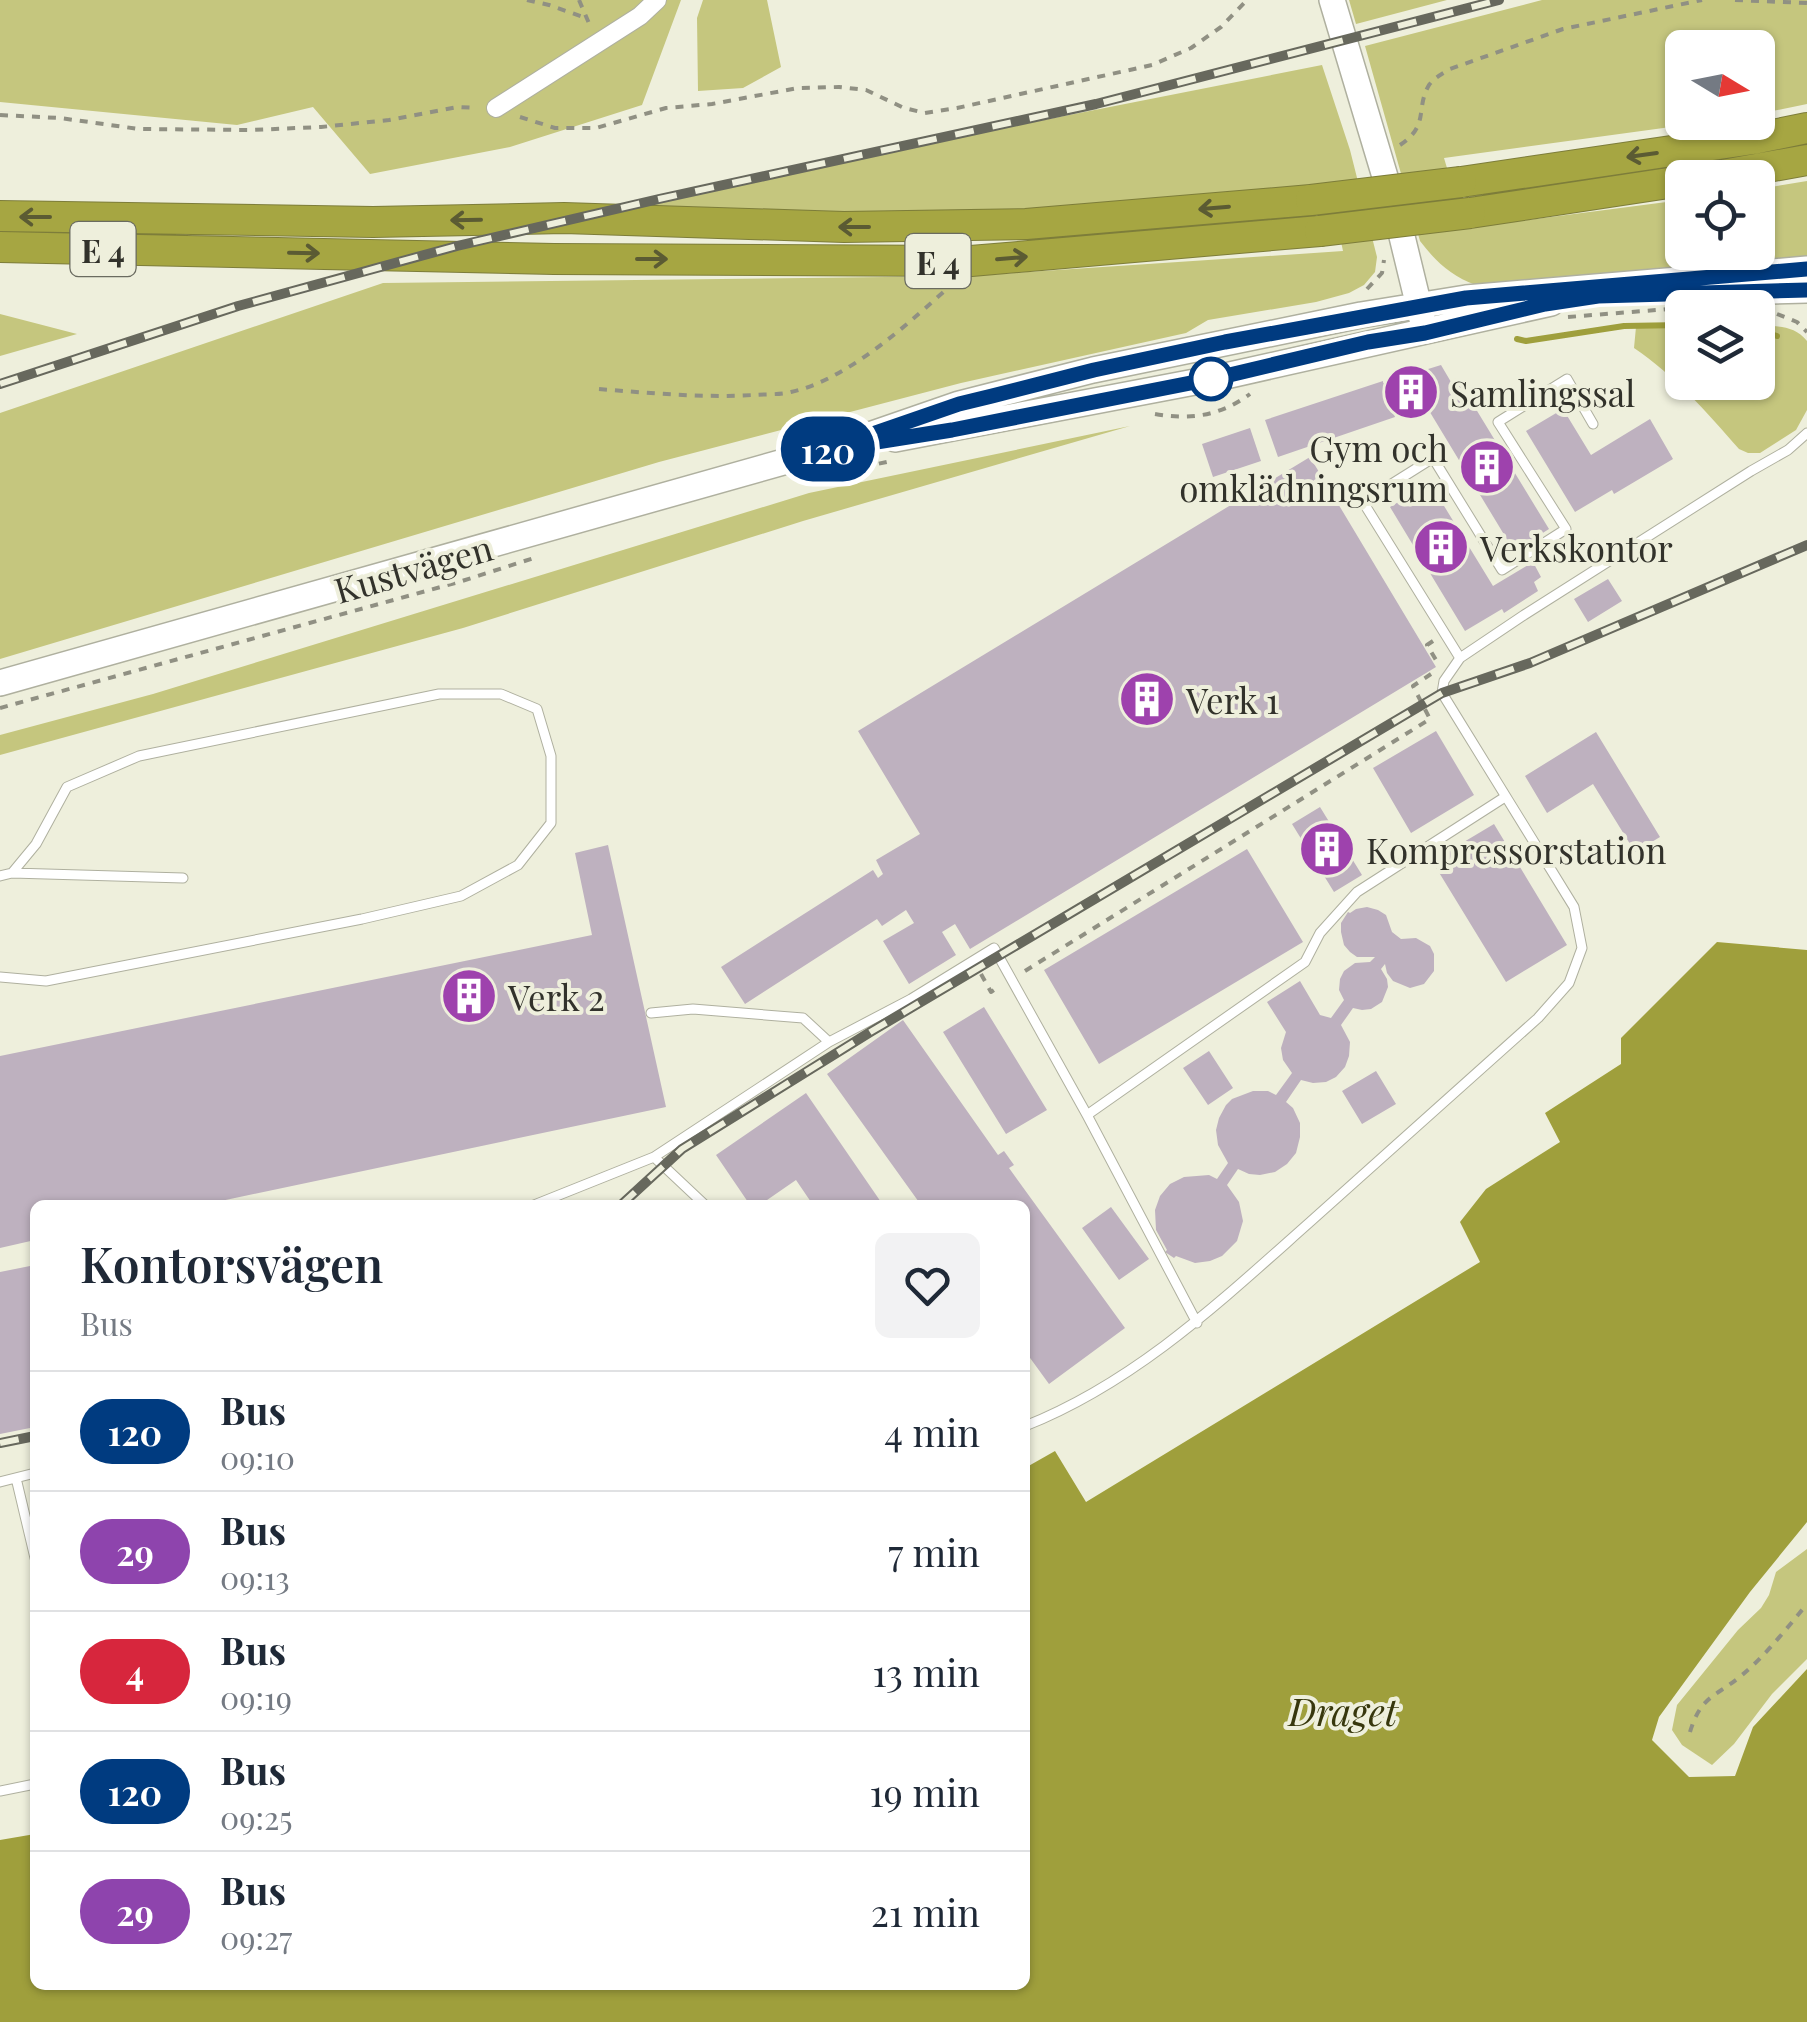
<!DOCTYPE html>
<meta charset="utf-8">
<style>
:root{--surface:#fff;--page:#f2f2f3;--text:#1f2937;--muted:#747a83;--line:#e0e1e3}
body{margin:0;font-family:"Playfair Display",serif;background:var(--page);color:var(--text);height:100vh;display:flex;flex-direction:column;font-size:38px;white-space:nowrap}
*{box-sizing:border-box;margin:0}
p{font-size:32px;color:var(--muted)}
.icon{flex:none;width:55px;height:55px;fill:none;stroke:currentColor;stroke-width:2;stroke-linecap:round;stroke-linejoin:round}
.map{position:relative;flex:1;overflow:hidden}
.drawer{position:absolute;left:30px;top:1200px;width:1000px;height:790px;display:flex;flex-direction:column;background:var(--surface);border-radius:15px;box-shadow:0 2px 8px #0004}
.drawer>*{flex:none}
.badge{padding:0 20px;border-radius:32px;font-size:35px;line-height:65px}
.needle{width:65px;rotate:100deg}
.tools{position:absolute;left:1665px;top:30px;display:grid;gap:20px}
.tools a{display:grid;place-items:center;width:110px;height:110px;border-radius:15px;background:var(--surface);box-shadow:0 2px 8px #0004;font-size:50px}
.map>.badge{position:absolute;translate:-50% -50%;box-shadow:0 0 0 5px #fff}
.round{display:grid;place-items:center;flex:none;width:105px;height:105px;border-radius:15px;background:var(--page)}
.overview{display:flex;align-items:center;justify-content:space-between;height:170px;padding:0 50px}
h1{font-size:48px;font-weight:600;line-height:75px}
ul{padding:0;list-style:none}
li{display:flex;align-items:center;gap:30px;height:120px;padding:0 50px;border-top:2px solid var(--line)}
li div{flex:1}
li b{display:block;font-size:38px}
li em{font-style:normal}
li .badge{min-width:110px;font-weight:700;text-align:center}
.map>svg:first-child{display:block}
</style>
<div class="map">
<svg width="1807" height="2022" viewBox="0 0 1807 2022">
<rect width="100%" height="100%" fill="#eeefdc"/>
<!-- green -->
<path fill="#c5c67e" d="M0,0H681L642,105L510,147L370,174L313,107L237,125L0,102Z
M703,0H767L781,67L743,88L698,91L697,18Z
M1349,0H1447L1356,24Z
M1542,0H1807V104L1758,114V48H1682V122L1700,123L1444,158L1465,228L1682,200V252H1758V189L1807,181V263L1476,285C1451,276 1436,262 1420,241L1365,46Z
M1322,65L1350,150L1377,257L1375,272L1364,285L1349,293L1316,302L1208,320L1186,333L961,383L659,462L0,659V413L383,283L969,276L1343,251L1330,191L1019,213L844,217L607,210L968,135Z
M0,314L77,334L0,356Z
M1682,326V382H1758V326C1777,326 1794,325 1807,341V410L1796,430L1760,453H1748L1739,449C1706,411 1675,376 1634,348L1636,327Z
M1130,426L803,521L463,628L0,755V735L153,694L809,493Z
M1807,1549V1659L1772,1694L1734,1744L1712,1765L1682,1745L1672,1730L1677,1705L1738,1630L1761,1608L1769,1595L1776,1572Z"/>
<!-- water -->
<path fill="#9f9f3c" d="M1717,942L1807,950V1522L1750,1592L1659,1717L1652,1740L1689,1777L1735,1776L1753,1727L1807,1669V2022H0V1840L35,1834V1985H1025V1468L1055,1451L1086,1502L1480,1262L1460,1222L1486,1189L1560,1142L1545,1113L1621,1064V1038Z"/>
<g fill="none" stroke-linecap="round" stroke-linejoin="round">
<!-- stream -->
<path stroke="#9f9f3c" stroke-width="6" d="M1758,330L1777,336
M1517,339L1526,341L1624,326L1682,325"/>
</g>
<!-- building -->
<path fill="#beb1bf" d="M1441,365L1451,382L1457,378L1549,529L1514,551L1425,404L1394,414L1395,417L1278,457L1265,420L1383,381V383Z
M1563,409L1591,455L1650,419L1673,459L1614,494L1612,490L1575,512L1526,431Z
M1250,428L1261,461L1213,477L1202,444Z
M1310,457L1436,667L970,949L955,924L942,932L956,955L909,984L883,941L914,923L906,910L882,926L877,919L745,1004L721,967L873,870L878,878L883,874L876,860L920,834L858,731Z
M1430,483L1493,586L1533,562L1541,577L1534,582L1538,591L1504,613L1502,609L1465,631L1390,507Z
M1608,579L1622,601L1588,622L1574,599Z
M1436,731L1474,795L1411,833L1373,768Z
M1596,732L1660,837L1635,852L1593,784L1547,813L1525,776Z
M1320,807L1362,875L1334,892L1292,824Z
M1494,824L1567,945L1506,982L1432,861Z
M608,845L666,1107L202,1205H35V1240L0,1248V1056L592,935L575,853Z
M1247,849L1303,942L1099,1064L1044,970Z
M1367,907L1378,910L1386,915L1392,932L1401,939L1416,938L1430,946L1434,954V971L1424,984L1410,988L1393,981L1387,973L1385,964L1381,969L1387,979L1388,987L1382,1002L1371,1009L1362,1010L1353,1008L1341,1025L1350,1042L1349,1056L1345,1067L1336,1077L1326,1082L1313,1083L1301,1080L1286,1102L1293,1108L1300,1123V1137L1296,1153L1287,1164L1275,1172L1260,1175L1249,1174L1238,1169L1227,1185L1239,1202L1243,1221L1237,1241L1222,1256L1210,1261L1195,1263L1176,1256L1174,1258L1165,1252L1167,1250L1156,1230L1155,1210L1160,1196L1170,1184L1184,1177L1209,1175L1217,1179L1228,1163L1218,1145L1216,1130L1219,1118L1226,1105L1232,1099L1253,1091H1268L1276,1095L1292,1073L1283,1060L1281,1048L1286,1032L1267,1002L1300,981L1320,1015L1331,1018L1344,1000L1339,990L1340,979L1344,971L1355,963L1370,962L1375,957H1357L1350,952L1344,945L1341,932V923L1348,912L1350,913L1356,909Z
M984,1007L1047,1110L1006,1134L943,1032Z
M903,1020L998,1155L1004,1151L1014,1165L1009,1168L1125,1328L1049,1384L1025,1351V1205H921L827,1074Z
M1209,1051L1233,1088L1208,1105L1183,1068Z
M1376,1071L1396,1104L1362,1124L1342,1091Z
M806,1093L883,1205H813L796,1180L760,1205H750L716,1155Z
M1111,1207L1149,1259L1119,1280L1082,1228Z
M35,1265V1427L0,1434V1272Z"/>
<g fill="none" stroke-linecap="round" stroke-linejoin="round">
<!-- lane casing -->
<g stroke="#afb09f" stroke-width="11">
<path id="lane" d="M1460,658L1363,502L1433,458L1502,570L1566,529L1498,422L1567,379L1593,424
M12,873L183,878
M0,876L12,873L36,844L67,787L139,756L439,694H501L537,709L551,756V823L518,865L461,896L362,919L46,981L0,977
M651,1013L693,1009L803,1018L829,1042
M1087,1115L1305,962L1320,933L1357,892L1505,797
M654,1157L705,1205
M534,1205L654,1157L829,1042L911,999L994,948L1087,1115L1197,1323
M1025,1426C1136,1382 1222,1300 1310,1222C1386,1154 1462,1086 1538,1018L1569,983L1582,948L1574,907L1442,693L1444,681L1460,658L1524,615L1751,471L1788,450L1807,433
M16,1478L35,1558
M0,1482L35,1473
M0,1791L35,1784"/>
</g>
<!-- street casing -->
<g stroke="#afb09f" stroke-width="20">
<path id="street" d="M496,108L640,16L657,0"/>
</g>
<!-- secondary casing -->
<g stroke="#afb09f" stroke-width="28">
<path id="secondary" d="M1332,0L1398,220L1423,323
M1731,292L1807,290
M895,439L1221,377L1551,303
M0,683L826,450L959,404L1093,370L1361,315L1466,298L1807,269"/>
</g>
<!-- highway casing -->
<g stroke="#7d7d3a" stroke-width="32">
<path id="highway" d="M1706,178L1807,160
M1461,182L1753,139L1807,128
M1470,213L1682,181
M0,216L373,222L564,218L844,227L1026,224L1311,200
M0,247L554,259L971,261L1320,231"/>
</g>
<!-- path -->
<path stroke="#909083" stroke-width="4" stroke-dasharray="8 8" stroke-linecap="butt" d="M527,0L549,5L586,18
M579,0L591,28
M1735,0L1807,3
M0,115L60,118L139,129L251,130L321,127L389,120L458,107L477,108
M520,117L555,128H596L666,108L712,104L798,88L839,87L866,90L904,108L925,113L957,108L1152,65L1191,48L1221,27L1247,0
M1400,145C1430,125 1415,109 1429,85C1434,78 1442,74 1450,69L1563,29L1702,0
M1367,289L1382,273L1384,260
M1777,314L1797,322L1807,332
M1568,317L1682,308
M599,389C650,393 701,398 753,395C765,394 779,395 791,392C847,380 908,324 950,286
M1155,414C1191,420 1220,416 1250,394
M832,474L891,461
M1433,641L1427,645L1439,665
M0,708L459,582L534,558
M1025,971L1430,719L1413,686L1431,674
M981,974L991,992L1000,986
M1690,1732C1701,1695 1716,1697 1742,1675C1766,1655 1787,1628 1807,1604"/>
<!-- lane -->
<use href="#lane" stroke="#fff" stroke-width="9"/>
<!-- street -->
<use href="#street" stroke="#fff" stroke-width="18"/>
<!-- secondary -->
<use href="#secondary" stroke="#fff" stroke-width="25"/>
<!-- highway -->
<use href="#highway" stroke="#a6a642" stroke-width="30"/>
<!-- rail casing -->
<g stroke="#67685d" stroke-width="10">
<path id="rail" d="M0,384L238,306L457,246L659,199L1096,104L1499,0
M621,1205L682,1149L872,1031L1442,693L1530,663L1807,545
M0,1443L35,1436"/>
</g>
<!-- rail -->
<use href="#rail" stroke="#eeefdc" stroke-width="6" stroke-dasharray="19" stroke-linecap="butt"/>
<!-- highway-bridge casing -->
<g stroke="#7d7d3a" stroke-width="32" stroke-linecap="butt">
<path id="highway-bridge" d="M1311,200L1461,182
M1320,231L1470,213"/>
</g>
<!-- highway-bridge -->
<use href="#highway-bridge" stroke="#a6a642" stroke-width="30"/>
</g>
<!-- one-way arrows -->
<defs><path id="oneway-shaft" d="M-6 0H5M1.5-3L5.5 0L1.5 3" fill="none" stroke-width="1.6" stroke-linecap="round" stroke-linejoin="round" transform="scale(2.5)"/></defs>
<g stroke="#5b5b33">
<use href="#oneway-shaft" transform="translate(1642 155) rotate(172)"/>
<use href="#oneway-shaft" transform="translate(1214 208) rotate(175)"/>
<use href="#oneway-shaft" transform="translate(35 217) rotate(-180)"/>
<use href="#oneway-shaft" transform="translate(466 220) rotate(179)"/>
<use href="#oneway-shaft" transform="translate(854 227) rotate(180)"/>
<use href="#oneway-shaft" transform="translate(304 253) rotate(1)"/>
<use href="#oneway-shaft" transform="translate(1012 258) rotate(-5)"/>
<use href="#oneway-shaft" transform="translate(652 259)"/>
</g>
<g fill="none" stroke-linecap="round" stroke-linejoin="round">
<!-- line casing -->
<g stroke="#fff" stroke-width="22">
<path id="line" d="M1807,269L1466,298L1225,342L1094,370L992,396L959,404L826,450L952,430L1221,377L1368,342L1425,333L1545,304L1598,296L1807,290"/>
</g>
<!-- line -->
<use href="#line" stroke="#003b80" stroke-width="15"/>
</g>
<!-- icons -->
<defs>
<g id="building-disc" transform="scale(2.875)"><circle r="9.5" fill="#9e42ad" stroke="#eeefdc"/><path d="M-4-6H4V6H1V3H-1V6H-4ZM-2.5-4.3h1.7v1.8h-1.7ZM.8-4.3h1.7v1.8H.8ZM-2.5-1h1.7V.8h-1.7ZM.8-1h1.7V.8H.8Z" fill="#fff"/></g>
</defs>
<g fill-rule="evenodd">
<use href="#building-disc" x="1411" y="392"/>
<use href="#building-disc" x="1487" y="467"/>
<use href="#building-disc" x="1441" y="547"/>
<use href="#building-disc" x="1147" y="699"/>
<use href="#building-disc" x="1327" y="849"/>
<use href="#building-disc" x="469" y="996"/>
</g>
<!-- markers -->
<circle fill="#fff" stroke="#003b80" stroke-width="5" cx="1211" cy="379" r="20"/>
<g text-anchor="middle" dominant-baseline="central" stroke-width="8" stroke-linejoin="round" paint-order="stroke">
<!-- shield labels -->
<g fill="#eeefdc" stroke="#6a6b60" stroke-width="2.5">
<rect x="70.5" y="222" width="65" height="54" rx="8"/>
<rect x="905.5" y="234" width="65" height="54" rx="8"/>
</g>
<g font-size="32" font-weight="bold" fill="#32322b">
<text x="103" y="249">E 4</text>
<text x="938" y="261">E 4</text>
</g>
<!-- poi labels -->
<g font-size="35" fill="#32322b" stroke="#eeefdc" text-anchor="start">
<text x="1450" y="392">Samlingssal</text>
<text x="1448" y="447" text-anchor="end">Gym och<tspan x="1448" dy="40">omklädningsrum</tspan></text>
<text x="1480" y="547">Verkskontor</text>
<text x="1186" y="699">Verk 1</text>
<text x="1366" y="849">Kompressorstation</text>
<text x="508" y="996">Verk 2</text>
</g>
<!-- street labels -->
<g font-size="35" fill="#32322b" stroke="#eeefdc">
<text transform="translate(413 568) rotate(-16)">Kustvägen</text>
</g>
<!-- water labels -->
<g font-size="38" font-style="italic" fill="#37370d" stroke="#eeefdc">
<text x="1343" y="1710">Draget</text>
</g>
</g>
</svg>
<div class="tools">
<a><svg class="needle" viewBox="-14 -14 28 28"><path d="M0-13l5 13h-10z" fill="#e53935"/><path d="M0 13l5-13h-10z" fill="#747a83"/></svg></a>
<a><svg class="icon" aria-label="locate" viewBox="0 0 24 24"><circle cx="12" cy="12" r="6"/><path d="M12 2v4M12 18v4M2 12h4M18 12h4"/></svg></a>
<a><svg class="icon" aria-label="layers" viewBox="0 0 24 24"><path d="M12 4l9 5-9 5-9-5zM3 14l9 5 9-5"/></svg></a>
</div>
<b class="badge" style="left:828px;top:449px;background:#003b80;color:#fff">120</b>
<section class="drawer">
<div class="overview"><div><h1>Kontorsvägen</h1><p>Bus</p></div><a class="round"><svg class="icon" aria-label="heart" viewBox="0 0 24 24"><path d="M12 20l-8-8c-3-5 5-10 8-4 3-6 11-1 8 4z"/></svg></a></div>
<ul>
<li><span class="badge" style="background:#003b80;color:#fff">120</span><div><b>Bus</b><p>09:10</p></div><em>4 min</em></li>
<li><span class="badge" style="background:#8e44ad;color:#fff">29</span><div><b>Bus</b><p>09:13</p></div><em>7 min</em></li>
<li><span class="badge" style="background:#d7263d;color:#fff">4</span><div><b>Bus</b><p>09:19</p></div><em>13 min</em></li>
<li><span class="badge" style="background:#003b80;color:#fff">120</span><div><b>Bus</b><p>09:25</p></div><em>19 min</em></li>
<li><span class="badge" style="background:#8e44ad;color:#fff">29</span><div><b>Bus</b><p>09:27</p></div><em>21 min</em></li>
</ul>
</section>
</div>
